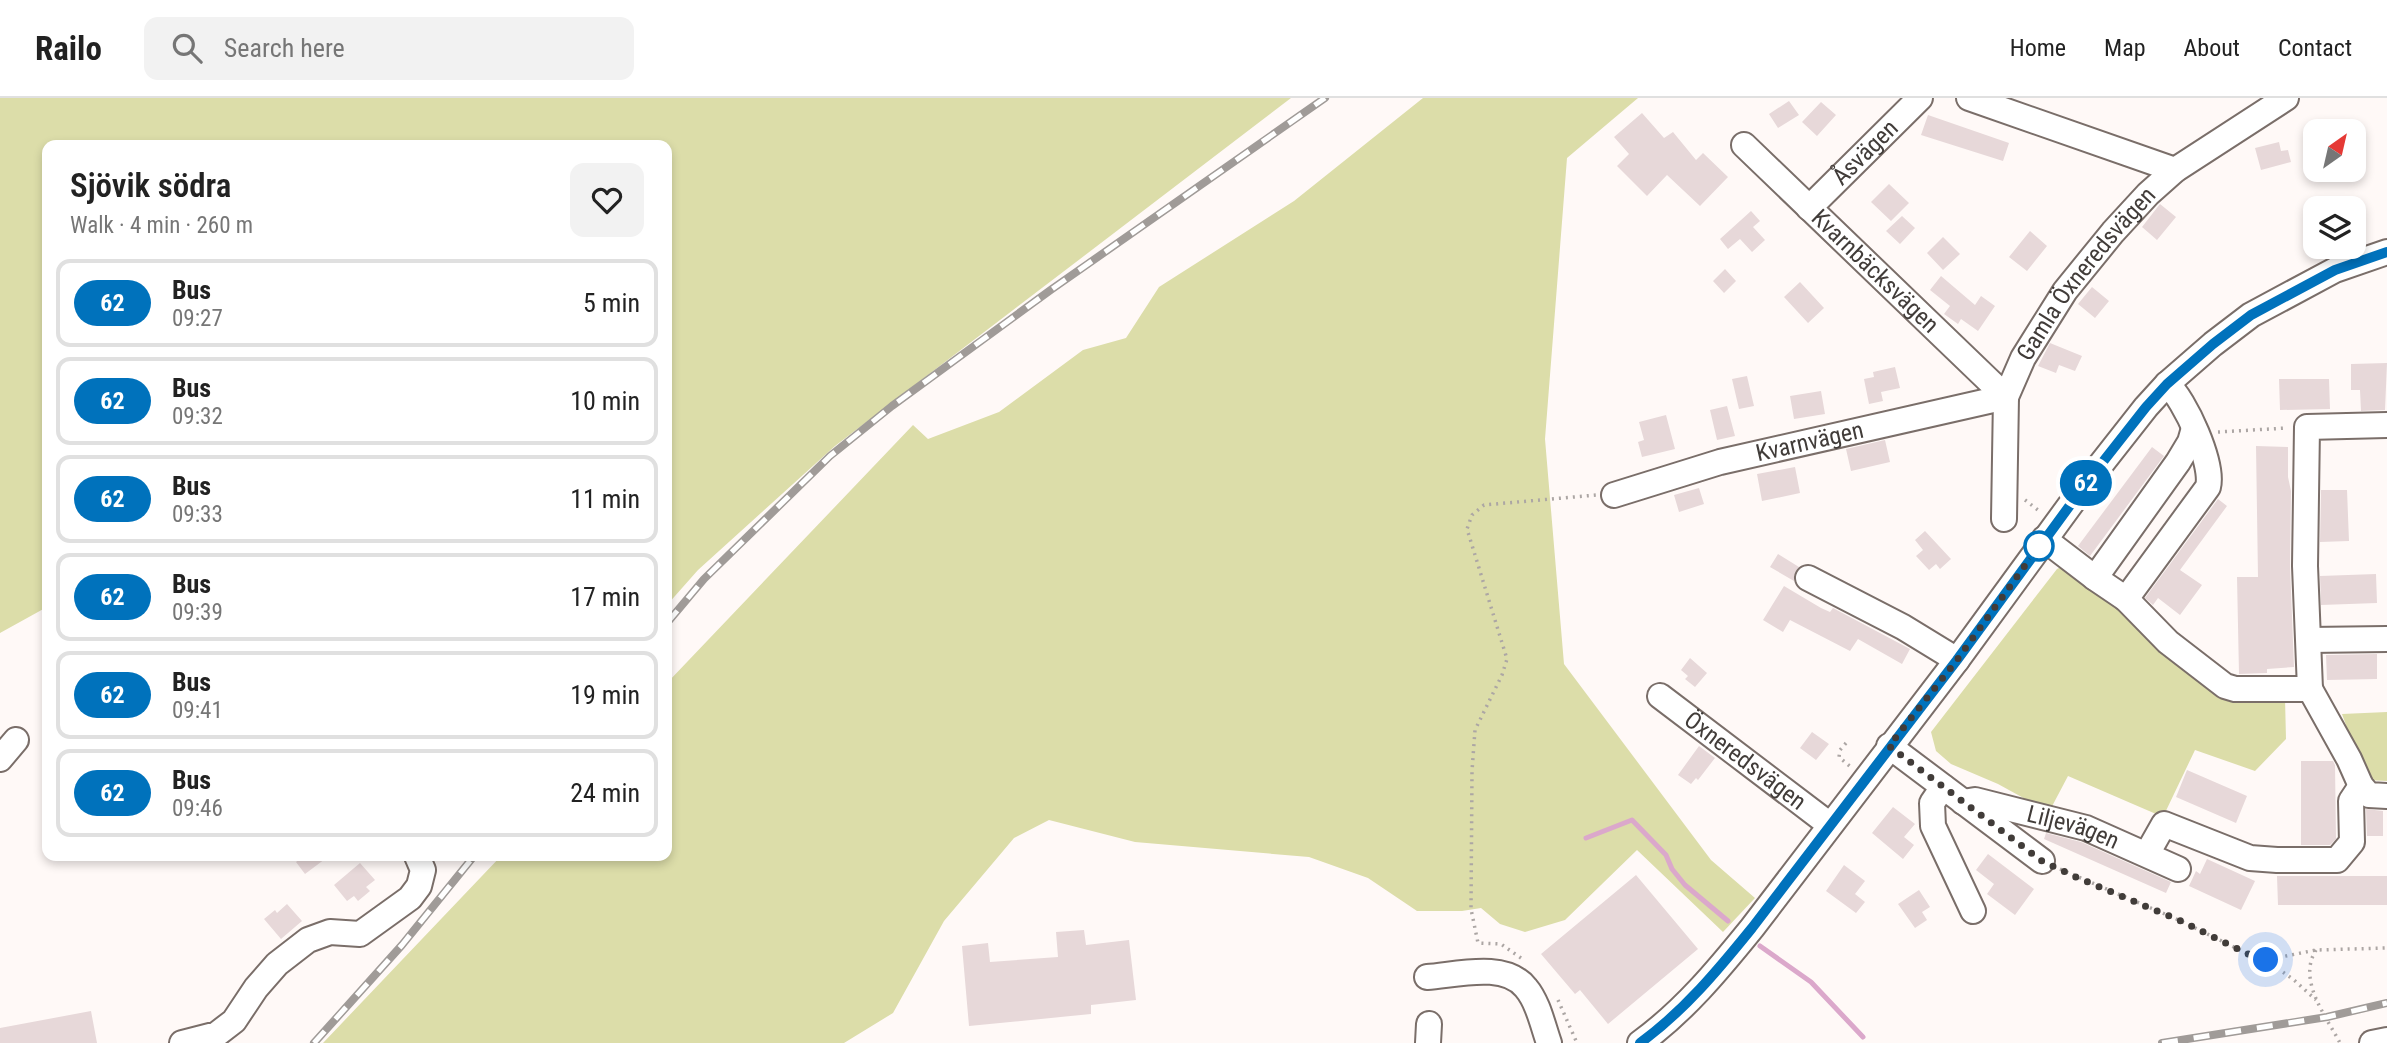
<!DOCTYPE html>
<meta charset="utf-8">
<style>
:root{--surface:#fff;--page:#f2f2f2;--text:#222;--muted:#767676;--line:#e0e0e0}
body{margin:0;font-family:"Roboto Condensed",sans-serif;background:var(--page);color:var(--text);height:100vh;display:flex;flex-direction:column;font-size:26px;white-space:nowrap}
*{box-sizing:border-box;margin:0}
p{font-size:23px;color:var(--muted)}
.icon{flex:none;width:38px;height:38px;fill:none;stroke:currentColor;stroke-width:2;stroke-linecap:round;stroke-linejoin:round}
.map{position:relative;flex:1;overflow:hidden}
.side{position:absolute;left:42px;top:42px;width:630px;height:721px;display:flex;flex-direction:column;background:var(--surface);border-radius:14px;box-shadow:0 4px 10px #0003}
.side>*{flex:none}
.badge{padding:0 14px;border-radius:23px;font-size:24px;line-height:46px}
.needle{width:46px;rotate:34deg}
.buttons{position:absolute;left:2303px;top:21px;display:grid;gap:14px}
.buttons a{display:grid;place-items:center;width:63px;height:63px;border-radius:14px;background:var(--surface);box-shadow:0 4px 10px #0003;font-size:35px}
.you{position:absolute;width:35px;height:35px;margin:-18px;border:5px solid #fff;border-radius:50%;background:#1a73e8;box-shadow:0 0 0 10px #1a73e833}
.map>.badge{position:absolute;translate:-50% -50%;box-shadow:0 0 0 4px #fff}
.round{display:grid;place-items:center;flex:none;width:74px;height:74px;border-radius:14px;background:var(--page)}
.headline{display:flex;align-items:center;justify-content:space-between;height:119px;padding:0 28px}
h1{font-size:33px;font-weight:600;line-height:52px}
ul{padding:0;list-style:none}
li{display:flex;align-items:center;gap:21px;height:88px;margin:0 14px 10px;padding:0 14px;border:4px solid var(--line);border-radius:14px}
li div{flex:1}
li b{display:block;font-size:26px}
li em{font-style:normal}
li .badge{min-width:77px;font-weight:700;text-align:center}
header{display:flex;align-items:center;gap:42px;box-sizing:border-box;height:98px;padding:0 35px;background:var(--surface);border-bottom:2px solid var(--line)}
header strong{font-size:33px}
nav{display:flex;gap:38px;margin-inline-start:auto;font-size:24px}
.search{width:490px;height:63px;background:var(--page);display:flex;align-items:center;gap:18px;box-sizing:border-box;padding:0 24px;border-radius:14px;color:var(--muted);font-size:26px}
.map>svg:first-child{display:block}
</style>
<header>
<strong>Railo</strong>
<div class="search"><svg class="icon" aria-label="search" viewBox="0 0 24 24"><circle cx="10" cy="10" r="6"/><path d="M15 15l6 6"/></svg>Search here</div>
<nav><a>Home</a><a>Map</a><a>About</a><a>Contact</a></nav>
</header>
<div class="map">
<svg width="2387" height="945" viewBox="0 0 2387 945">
<rect width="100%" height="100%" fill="#fff9f7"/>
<!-- green -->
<path fill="#dcdda9" d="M0,0H1291L835,348L698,472L667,507V47H47V509L0,535Z
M1423,0H1638L1567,60L1545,341L1564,566L1711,762L1755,800L1723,834L1637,752L1565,822L1525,834L1500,826L1481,810L1462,813H1417L1368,780L1309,759L1135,744L1049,722L1014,740L944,823L893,915L844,945H323L501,758H667V585L913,327L928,341L999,314L1083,252L1126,240L1159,189L1294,103Z
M2067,466L2200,581L2285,600L2286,641L2255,673L2195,652L2163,719L2068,678L2049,714L1998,686L1951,666L1936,653L1931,634L2057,471Z
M2387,614V683L2366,682L2342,616Z"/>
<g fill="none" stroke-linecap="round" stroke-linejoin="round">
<!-- stream -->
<path stroke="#dba8cb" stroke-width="5" d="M1586,740L1632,722L1666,757L1672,771L1685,787L1728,823
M1760,848L1811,884L1863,939"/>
</g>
<!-- building -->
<path fill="#e7d8d9" d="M1789,3L1799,17L1778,30L1769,16Z
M1821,4L1836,17L1817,38L1802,24Z
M1642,15L1664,40L1673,34L1696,62L1703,55L1728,79L1700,108L1667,77L1647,98L1617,68L1629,56L1614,39Z
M1928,17L2009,45L2003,63L1921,37Z
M2279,44L2281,53L2288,52L2291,64L2261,72L2255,50Z
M1889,86L1909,105L1891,123L1871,104Z
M2160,106L2176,119L2157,142L2142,129Z
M1751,113L1760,123L1753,129L1765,142L1752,154L1740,141L1728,151L1720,141Z
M1902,118L1915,130L1900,146L1886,133Z
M2030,133L2047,148L2027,173L2009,159Z
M1943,139L1960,156L1943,172L1927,155Z
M1725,171L1736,183L1724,195L1713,183Z
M1941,178L1975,207L1981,198L1995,208L1978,233L1961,221L1958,226L1944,216L1950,208L1930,192Z
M1800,184L1824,210L1808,225L1784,199Z
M2092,189L2109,203L2095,220L2078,206Z
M2050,245L2082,258L2075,273L2059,267L2056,275L2038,268Z
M2387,265L2385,312L2361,313L2360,292H2351V266Z
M1895,269L1900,290L1881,294L1883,303L1869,306L1864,281L1874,279L1873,274Z
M1747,278L1754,308L1739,311L1732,281Z
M2279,281H2329L2330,311L2280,312Z
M1821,293L1825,316L1794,321L1790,298Z
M1727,308L1735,338L1717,342L1710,312Z
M1666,317L1675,351L1642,359L1638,344L1644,342L1639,324Z
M1885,342L1890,364L1851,373L1846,351Z
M2256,348L2288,349V379L2291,393L2290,468L2294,569L2267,571V575L2239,576L2237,479H2258Z
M2152,349L2164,358L2090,458L2078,448Z
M1795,369L1800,395L1762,403L1757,376Z
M1699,390L1704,406L1679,414L1674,397Z
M2321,392H2347L2349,443L2320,444Z
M2218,401L2227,408L2180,472L2202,487L2180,517L2158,500L2153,507L2145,500Z
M1925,433L1951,461L1940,471L1936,466L1929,472L1916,458L1923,452L1915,442Z
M1778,456L1799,469L1795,474L1794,483L1770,469Z
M2376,476L2377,505L2321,507L2320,478Z
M1784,488L1821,510L1830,514L1833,510L1910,551L1902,566L1858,541L1850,553L1790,522L1783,534L1763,522Z
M2377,556V581L2327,582L2326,557Z
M1690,560L1707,575L1695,589L1685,581L1688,578L1681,572Z
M1812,634L1829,646L1816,662L1800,650Z
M1699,648L1715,660L1698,682L1696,680L1691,686L1678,677Z
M2301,663H2333L2335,667L2336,741L2330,747H2301Z
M2187,672L2247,698L2236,725L2176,699Z
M1893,709L1915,726L1904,739L1914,747L1903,761L1872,735Z
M2366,711L2383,713V738H2367Z
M2046,735L2081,744L2171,784L2166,795L2044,741Z
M1988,756L2034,791L2015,817L1987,796L1994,786L1976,772Z
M303,758H329L305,776L296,764Z
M2207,761L2255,783L2241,812L2189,788L2196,773L2200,776Z
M360,765L375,782L366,789L370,793L358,803L354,798L347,803L334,787Z
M1844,767L1865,783L1855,796L1865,804L1856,815L1826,793Z
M1636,777L1698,851L1608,926L1580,892L1575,896L1541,856Z
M2277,778H2387V807H2278Z
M1919,792L1930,809L1922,814L1927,822L1915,830L1898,806Z
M287,806L302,823L281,841L264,821L275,812L277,815Z
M1084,832L1086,847L1129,842L1136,902L1091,907V916L969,928L962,848L988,845L990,864L1058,859L1056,834Z
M91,913L97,945H0V930Z"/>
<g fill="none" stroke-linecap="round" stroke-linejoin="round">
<!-- minor casing -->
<g stroke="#7a6e69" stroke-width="28">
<g id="minor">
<path d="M1969,0L2175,72"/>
<path id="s1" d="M1744,47L2006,299"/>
<path id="s2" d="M1809,110L1920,0"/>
<path id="s3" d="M1614,397L1720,364L2006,299"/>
<path id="s4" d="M2004,421L2006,299L2023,260L2065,193L2113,134L2148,96L2175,72L2286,0"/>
<path d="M2044,441L2095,480L2178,364L2190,344L2194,330"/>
<path d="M1808,480L1903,529L1957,562"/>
<path d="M2095,480L2126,501L2168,544L2225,588L2235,591H2310L2349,661L2361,688L2369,697L2387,698"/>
<path d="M2126,501L2208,389C2214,366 2185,301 2167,286"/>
<path d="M2309,542L2387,541"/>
<path d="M2310,591L2305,468L2307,329L2387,327"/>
<path id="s5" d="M1660,598L1830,727"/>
<path d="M1889,648L2042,763"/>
<path d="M0,661L16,642"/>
<path d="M1943,689L1932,705L1933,728L1973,813"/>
<path id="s6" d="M1963,704L1975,702L2086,730L2178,771"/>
<path d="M2147,756L2164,726L2250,760L2277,762H2337L2352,744L2351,703L2361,688"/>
<path d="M1427,879C1456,877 1505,863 1526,890C1538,904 1543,928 1549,945"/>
<path d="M182,945L217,936L234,923L256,890L277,866L308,842L330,834L360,836L410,800L419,788L423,772L417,758"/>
<path d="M1428,945L1429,926"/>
<path d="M1640,945C1684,913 1718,872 1752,830L1957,562L2087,384L2146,309L2167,286L2213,246L2251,217L2335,172L2387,154"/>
<path d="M2372,945L2387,942"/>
</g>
</g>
<!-- path -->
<path stroke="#aca6a4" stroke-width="3.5" stroke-dasharray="2 5" stroke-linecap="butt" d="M2218,334L2287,330
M2025,402L2038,412
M1846,645L1840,652L1839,659L1852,670
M2060,771L2181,823L2248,856L2266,862L2316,852L2387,850
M2316,852C2297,882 2326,918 2340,945
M1521,860L1501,846L1478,845L1471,811L1472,673L1475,632L1502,577L1507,561L1467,431L1472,417L1484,407L1596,397
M2266,862L2294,882L2316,902
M1558,902L1577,945"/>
<!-- minor -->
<use href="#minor" stroke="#fff" stroke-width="24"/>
<!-- rail casing -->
<g stroke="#a09b98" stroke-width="8">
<path id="rail" d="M667,525L704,481L830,358L892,308L1052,191L1325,0
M314,945L402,847L474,758
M2162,945L2327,919L2387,905"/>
</g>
<!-- rail -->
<use href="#rail" stroke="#fff" stroke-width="5" stroke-dasharray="16" stroke-linecap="butt"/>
</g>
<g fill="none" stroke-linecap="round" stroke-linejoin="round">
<!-- line casing -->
<g stroke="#fff" stroke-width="16">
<path id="line" d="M1640,945C1684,913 1718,872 1752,830L1957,562L2087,384L2146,309L2167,286L2213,246L2251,217L2335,172L2387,154"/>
</g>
<!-- line -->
<use href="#line" stroke="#0072bc" stroke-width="10"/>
<!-- walk -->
<path stroke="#413c39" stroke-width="7" stroke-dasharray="0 12.6" d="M2039,448L1957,562L1889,648L2042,763L2076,779L2181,823L2248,856L2266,862"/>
</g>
<!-- markers -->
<circle fill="#fff" stroke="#0072bc" stroke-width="3.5" cx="2039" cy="448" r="14"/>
<g text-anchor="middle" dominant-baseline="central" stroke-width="7" stroke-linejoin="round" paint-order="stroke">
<!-- street labels -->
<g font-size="24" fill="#413c39" stroke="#fff">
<text stroke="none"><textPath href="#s2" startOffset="79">Åsvägen</textPath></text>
<text stroke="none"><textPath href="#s1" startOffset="182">Kvarnbäcksvägen</textPath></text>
<text stroke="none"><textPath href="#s4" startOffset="270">Gamla Öxneredsvägen</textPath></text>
<text stroke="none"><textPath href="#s3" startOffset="203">Kvarnvägen</textPath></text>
<text stroke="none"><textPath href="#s5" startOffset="107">Öxneredsvägen</textPath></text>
<text stroke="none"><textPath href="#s6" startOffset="114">Liljevägen</textPath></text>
</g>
</g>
</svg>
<div class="buttons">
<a><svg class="needle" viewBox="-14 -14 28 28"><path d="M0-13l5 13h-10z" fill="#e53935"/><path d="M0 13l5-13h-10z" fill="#767676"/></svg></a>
<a><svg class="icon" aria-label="layers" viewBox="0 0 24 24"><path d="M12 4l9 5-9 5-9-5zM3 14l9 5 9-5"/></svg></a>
</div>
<div class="you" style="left:2266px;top:862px"></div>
<b class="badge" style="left:2086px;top:385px;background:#0072bc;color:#fff">62</b>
<section class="side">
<div class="headline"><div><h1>Sjövik södra</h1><p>Walk · 4 min · 260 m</p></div><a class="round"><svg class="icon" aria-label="heart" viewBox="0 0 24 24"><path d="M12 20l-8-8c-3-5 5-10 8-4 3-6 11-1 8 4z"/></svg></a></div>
<ul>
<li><span class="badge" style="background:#0072bc;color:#fff">62</span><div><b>Bus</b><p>09:27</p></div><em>5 min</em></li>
<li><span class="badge" style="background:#0072bc;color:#fff">62</span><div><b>Bus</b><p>09:32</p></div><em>10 min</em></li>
<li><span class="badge" style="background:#0072bc;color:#fff">62</span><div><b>Bus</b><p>09:33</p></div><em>11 min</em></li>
<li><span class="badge" style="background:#0072bc;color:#fff">62</span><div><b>Bus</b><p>09:39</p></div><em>17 min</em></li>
<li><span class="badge" style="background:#0072bc;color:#fff">62</span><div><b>Bus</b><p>09:41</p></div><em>19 min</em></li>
<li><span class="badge" style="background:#0072bc;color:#fff">62</span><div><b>Bus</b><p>09:46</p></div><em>24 min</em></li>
</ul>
</section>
</div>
